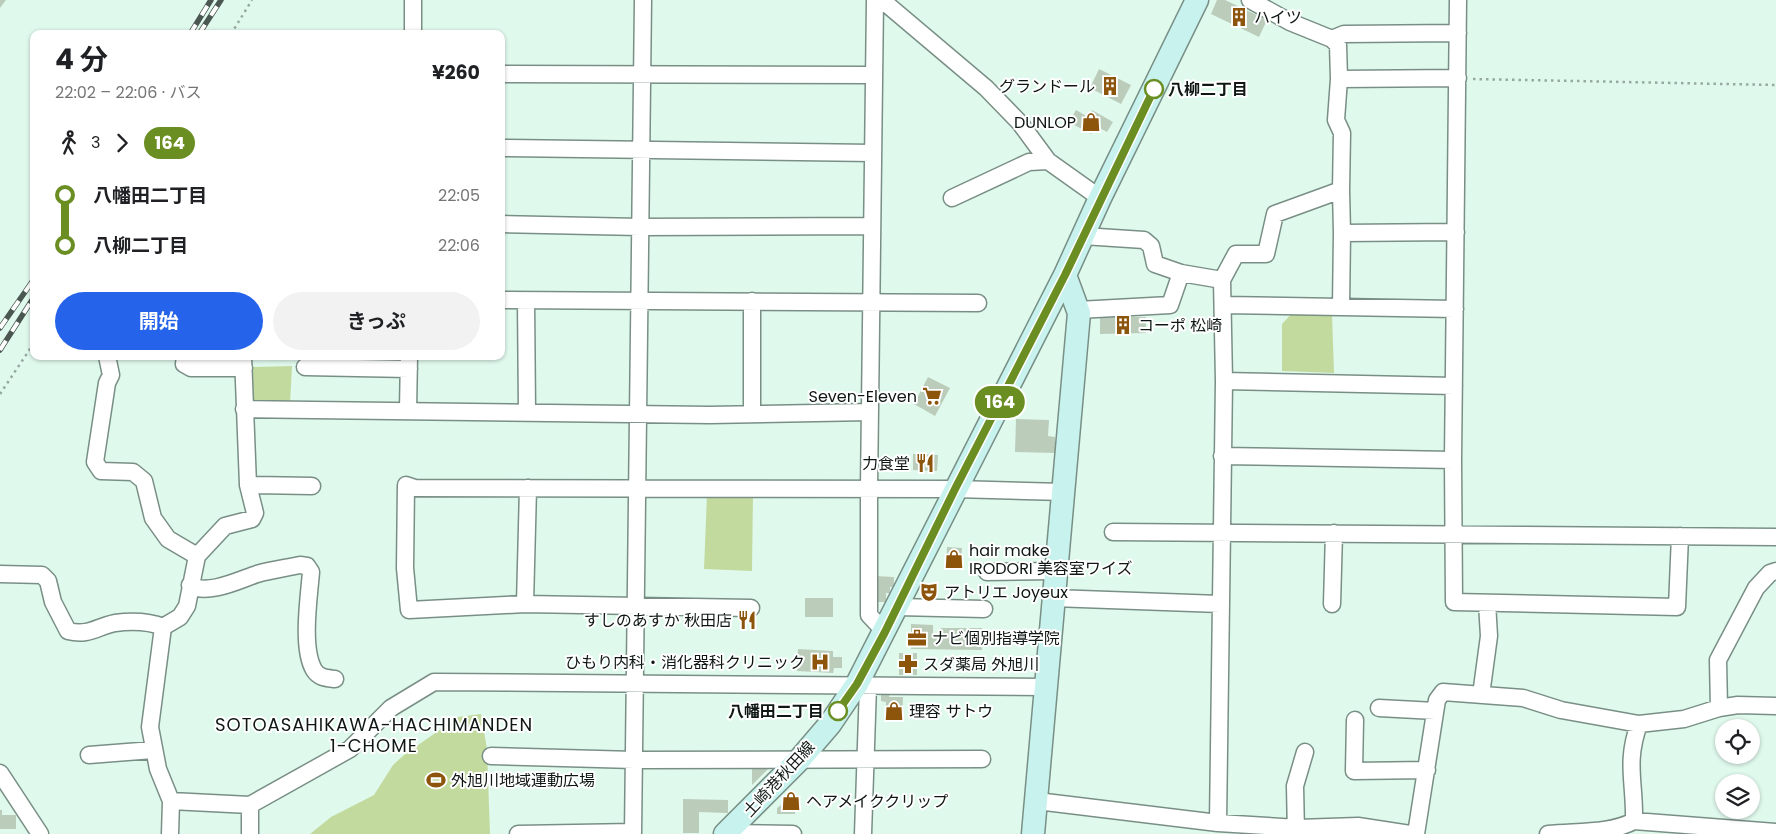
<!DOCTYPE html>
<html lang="ja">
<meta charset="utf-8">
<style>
:root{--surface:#fff;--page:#f2f2f2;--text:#202124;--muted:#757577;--accent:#2563eb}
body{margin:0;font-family:Poppins,"Noto Sans JP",sans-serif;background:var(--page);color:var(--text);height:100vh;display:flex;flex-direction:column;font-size:19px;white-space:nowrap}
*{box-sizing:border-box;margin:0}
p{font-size:16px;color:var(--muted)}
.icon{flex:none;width:28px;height:28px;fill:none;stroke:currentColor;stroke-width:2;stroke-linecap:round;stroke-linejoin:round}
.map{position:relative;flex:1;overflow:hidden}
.details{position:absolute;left:30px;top:30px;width:475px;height:330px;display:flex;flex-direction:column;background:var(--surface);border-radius:10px;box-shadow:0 1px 4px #0004}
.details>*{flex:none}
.badge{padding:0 10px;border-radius:16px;font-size:18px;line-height:32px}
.fabs{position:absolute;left:1715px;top:719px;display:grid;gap:10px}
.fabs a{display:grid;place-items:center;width:45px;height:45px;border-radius:50%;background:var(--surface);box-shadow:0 1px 4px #0004;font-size:25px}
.map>.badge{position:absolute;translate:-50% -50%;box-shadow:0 0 0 2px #fff}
.legs{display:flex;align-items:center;gap:8px;height:55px;padding:0 25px;font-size:16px}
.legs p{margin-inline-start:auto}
.headline{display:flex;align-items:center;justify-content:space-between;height:85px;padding:0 25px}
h1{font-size:28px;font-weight:700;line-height:38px}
.action{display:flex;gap:10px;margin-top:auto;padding:10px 25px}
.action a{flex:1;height:58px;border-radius:30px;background:var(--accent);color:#fff;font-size:20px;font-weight:700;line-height:58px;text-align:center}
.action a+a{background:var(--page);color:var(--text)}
ul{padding:0 25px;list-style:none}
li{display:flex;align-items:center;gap:18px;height:50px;font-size:19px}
li i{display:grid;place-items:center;width:8px;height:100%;margin:0 6px;background:currentColor}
li i::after{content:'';width:12px;height:12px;margin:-6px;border:4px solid;border-radius:50%;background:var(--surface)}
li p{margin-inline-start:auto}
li:first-child i{background:linear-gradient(#0000 50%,currentColor 0)}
li:last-child i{background:linear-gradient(currentColor 50%,#0000 0)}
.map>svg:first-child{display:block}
</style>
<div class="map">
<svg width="1776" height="834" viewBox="0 0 1776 834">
<rect width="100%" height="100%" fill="#e0f9ed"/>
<!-- green -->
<path fill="#c3da9f" d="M1294,311L1332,314L1334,373L1282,371V324Z
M292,366L290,404H250V367Z
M707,494L753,495L752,571L704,569Z
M481,714L487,749L490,834H310L331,817L374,795L393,765L404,755L458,717Z"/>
<!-- building -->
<path fill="#bcb" d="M0,0H6L0,8Z
M1217,0H1225L1267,20L1259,37L1211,14Z
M1099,69L1131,85L1121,104L1090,88Z
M1076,110L1088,117L1092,110L1113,122L1107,132L1096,126L1091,134L1069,122Z
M1100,317H1146V333L1100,334Z
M928,377L950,388L935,416L914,404Z
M1016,419L1049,420L1048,436L1055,437V453L1015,452Z
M913,454L938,455L937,471L913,470Z
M947,547L962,548L960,570L946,569Z
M875,576L894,577V587H890V593H886V602H875Z
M923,583H936L935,602L922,601Z
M805,598H833V617H805Z
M911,624L933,625V637H941V628H982V650L911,649Z
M798,649L833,651V657H842V668H834L833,673L797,671Z
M899,653H917V675H899Z
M881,692H890L889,697H903L902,721L885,720L886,702L881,701Z
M752,766H771L752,785Z
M796,794L795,814H777V808Z
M683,799L728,800V813L699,812V833H683Z
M0,810H2V815H16V829H0Z"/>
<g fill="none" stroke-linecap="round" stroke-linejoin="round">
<!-- street casing -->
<g stroke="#798f85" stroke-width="19">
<path id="street" d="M875,0L869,489V615L885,632
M878,0L883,1L986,88L1020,123L1048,161L1100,198
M1458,0L1453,460L1454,602L1677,607L1680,536
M413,34V0
M1332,39L1344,34L1458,33
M501,74L874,75
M1339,79L1458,78
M501,148L873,153
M1341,190L1342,233L1456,232
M952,198L1029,162L1048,161
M501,224L640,227L872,226
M1083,236L1144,240L1151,246L1155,264L1181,273L1222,280
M501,300L978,303
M526,301L527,412
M1223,305L1455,309
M1341,307L1342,233
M1078,310L1170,305L1181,273
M107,356L111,375L107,383L95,462L101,471L133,472L144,481L153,518L168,539L197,556
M185,356L184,364L191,368H244
M243,356L248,485L312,486
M305,367L409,369
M1224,381L1454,386
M244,409L710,415L870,412
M408,410L409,356
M752,414V301
M1222,456L1453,460
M1113,532L1776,537
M987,572L1056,571
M0,574L42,575L48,581L53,602L68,631C89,636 96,627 115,623C131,621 148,621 163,627L180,617L187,606L197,556L225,526L252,519L255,513L248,485
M190,585C207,596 239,580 257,574C271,570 286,568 300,565L307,566L311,572C309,597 301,648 314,670C319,678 327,678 335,679
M1053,598L1220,604
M525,604L528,488
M1332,604L1334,533
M897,607L984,609
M751,608L525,604L409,610L405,568L406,485L415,488L955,489L1064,492
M163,627L150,727L158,769L171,801L170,834
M1481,695L1489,636L1487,603
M1379,708L1435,711
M1719,708L1718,660L1756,588L1770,573L1776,571
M1355,720L1354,771L1427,770
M89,755L153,750
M491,756L634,760L982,759
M0,773L40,834
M171,801L250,805L350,749L391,708L434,682L1045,687
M1037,801L1218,823L1298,828L1358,826L1410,834
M250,805V834
M1634,821C1635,782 1625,763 1639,724
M1218,823L1224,381L1222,280L1236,254H1266L1275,214L1341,190L1342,133L1336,120L1339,79L1338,45L1332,39L1290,22L1250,0
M727,833L793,834
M518,834L633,832
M633,834L643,0
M863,834L868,686
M1296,834L1295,786L1305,752
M1416,834L1437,700L1443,692L1523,698L1561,710L1639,724L1684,719L1719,708L1738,705L1776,706
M1548,834C1577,831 1609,834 1634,821L1776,832"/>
</g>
<!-- secondary casing -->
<g stroke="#798f85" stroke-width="25">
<path id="secondary" d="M725,834L800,759L830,724L857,684L1065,275L1100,198L1197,0
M1033,834L1079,313L1065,275"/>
</g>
<!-- path -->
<path stroke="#96a9a0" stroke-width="2.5" stroke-dasharray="2.5 4" stroke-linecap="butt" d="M231,34L252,0
M1473,79L1776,85
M0,394L34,343"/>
<!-- street -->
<use href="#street" stroke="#fff" stroke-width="16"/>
<!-- secondary -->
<use href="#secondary" stroke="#c7f2ee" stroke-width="22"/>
<!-- rail casing -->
<g stroke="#4a5851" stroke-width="5.5">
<path id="rail" d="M190,34L211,0
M199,34L221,0
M0,328L34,279
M0,350L34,297"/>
</g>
<!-- rail -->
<use href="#rail" stroke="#fff" stroke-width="4" stroke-dasharray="11" stroke-linecap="butt"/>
</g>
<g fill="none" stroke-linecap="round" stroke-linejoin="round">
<!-- line-1 casing -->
<g stroke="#fff" stroke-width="11">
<path id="line-1" d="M838,711L857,684L885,632L955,489L1065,275L1154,89"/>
</g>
<!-- line-1 -->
<use href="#line-1" stroke="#6b8e23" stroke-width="8"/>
</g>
<!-- icons -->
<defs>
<g id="building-bare" transform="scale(1.5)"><path d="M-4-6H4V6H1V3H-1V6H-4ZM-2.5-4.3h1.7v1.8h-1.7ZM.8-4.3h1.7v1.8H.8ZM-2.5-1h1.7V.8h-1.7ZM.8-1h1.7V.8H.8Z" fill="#8d540c" stroke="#fff" stroke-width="2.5" paint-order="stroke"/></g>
<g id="shop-bare" transform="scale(1.5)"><path d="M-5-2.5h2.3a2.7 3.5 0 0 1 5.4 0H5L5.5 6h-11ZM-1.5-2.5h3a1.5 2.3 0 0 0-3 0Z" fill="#8d540c" stroke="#fff" stroke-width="2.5" paint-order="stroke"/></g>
<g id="supermarket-bare" transform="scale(1.5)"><path d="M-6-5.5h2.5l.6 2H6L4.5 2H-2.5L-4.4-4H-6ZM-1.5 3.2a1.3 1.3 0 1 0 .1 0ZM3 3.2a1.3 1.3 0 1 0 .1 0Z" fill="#8d540c" stroke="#fff" stroke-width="2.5" paint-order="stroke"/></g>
<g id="restaurant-bare" transform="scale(1.5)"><path d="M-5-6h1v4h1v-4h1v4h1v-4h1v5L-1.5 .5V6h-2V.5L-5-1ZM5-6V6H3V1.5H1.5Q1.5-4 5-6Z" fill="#8d540c" stroke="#fff" stroke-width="2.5" paint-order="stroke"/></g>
<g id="theatre-bare" transform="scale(1.5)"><path d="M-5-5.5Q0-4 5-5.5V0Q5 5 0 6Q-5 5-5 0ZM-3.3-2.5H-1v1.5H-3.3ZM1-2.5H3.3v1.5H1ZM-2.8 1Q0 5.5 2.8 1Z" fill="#8d540c" stroke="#fff" stroke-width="2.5" paint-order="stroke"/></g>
<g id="office-bare" transform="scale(1.5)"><path d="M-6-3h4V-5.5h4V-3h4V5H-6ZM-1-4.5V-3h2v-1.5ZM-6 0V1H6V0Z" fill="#8d540c" stroke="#fff" stroke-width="2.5" paint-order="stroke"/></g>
<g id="hospital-bare" transform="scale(1.5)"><path d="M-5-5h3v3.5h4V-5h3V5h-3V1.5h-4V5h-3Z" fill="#8d540c" stroke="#fff" stroke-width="2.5" paint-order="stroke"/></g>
<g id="pharmacy-bare" transform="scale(1.5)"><path d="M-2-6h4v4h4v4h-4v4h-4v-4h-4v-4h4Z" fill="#8d540c" stroke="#fff" stroke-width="2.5" paint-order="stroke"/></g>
<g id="stadium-bare" transform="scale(1.5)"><path d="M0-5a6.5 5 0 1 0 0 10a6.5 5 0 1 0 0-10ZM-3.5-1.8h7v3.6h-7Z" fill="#8d540c" stroke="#fff" stroke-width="2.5" paint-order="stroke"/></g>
</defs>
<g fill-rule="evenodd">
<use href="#building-bare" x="1239" y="17"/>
<use href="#building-bare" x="1110" y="86"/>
<use href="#shop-bare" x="1091" y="122"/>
<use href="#building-bare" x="1123" y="325"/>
<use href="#supermarket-bare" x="932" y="396"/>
<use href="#restaurant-bare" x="925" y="463"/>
<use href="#shop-bare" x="954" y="559"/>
<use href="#theatre-bare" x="929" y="592"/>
<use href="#restaurant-bare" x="747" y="620"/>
<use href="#office-bare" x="917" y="638"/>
<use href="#hospital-bare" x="820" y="662"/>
<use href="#pharmacy-bare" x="908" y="664"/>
<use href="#shop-bare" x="894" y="711"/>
<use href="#stadium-bare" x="436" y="780"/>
<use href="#shop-bare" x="791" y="801"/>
</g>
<!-- markers -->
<g fill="#fff" stroke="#6b8e23" stroke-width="2.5">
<circle cx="1154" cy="89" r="9"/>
<circle cx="838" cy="711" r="9"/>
</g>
<g text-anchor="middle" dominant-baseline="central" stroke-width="4" stroke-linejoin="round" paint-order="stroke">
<!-- poi labels -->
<g font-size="16" fill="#0e1713" stroke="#fff" text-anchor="start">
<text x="1254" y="17">ハイツ</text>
<text x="1095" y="86" text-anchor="end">グランドール</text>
<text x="1076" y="122" text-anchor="end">DUNLOP</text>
<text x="1138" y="325">コーポ 松崎</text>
<text x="917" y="396" text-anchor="end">Seven-Eleven</text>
<text x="910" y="463" text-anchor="end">力食堂</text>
<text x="969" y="550">hair make<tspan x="969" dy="18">IRODORI 美容室ワイズ</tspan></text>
<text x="944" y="592">アトリエ Joyeux</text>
<text x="732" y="620" text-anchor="end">すしのあすか 秋田店</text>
<text x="932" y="638">ナビ個別指導学院</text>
<text x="805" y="662" text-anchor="end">ひもり内科・消化器科クリニック</text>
<text x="923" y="664">スダ薬局 外旭川</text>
<text x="909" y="711">理容 サトウ</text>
<text x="451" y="780">外旭川地域運動広場</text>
<text x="806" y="801">ヘアメイククリップ</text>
</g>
<!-- stop labels -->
<g font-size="16" font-weight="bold" fill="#0e1713" stroke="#fff" text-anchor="start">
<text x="1168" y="89">八柳二丁目</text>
<text x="824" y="711" text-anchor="end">八幡田二丁目</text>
</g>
<!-- street labels -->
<g font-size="16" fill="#0e1713" stroke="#fff">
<text transform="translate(779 779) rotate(-47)">土崎港秋田線</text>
</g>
<!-- neighbourhood labels -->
<g font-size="18" letter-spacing="1" fill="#0e1713" stroke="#fff">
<text x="374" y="724">SOTOASAHIKAWA-HACHIMANDEN<tspan x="374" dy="21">1-CHOME</tspan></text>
</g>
</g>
</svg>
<div class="fabs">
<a><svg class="icon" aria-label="locate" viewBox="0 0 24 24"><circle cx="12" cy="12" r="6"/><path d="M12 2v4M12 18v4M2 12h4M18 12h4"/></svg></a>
<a><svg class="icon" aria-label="layers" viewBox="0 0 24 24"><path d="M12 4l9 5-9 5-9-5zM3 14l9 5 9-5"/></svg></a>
</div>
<b class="badge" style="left:1000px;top:402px;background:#6b8e23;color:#fff">164</b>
<section class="details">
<div class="headline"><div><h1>4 分</h1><p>22:02 – 22:06 · バス</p></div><b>¥260</b></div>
<div class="legs"><svg class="icon" aria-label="walk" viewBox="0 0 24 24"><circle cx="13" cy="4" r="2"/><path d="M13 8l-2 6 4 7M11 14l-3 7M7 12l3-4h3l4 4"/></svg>3<svg class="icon" aria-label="forward" viewBox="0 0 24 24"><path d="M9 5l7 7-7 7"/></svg><b class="badge" style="background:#6b8e23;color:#fff">164</b></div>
<ul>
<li><i style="color:#6b8e23"></i><b>八幡田二丁目</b><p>22:05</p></li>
<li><i style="color:#6b8e23"></i><b>八柳二丁目</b><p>22:06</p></li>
</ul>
<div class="action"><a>開始</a><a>きっぷ</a></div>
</section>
</div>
